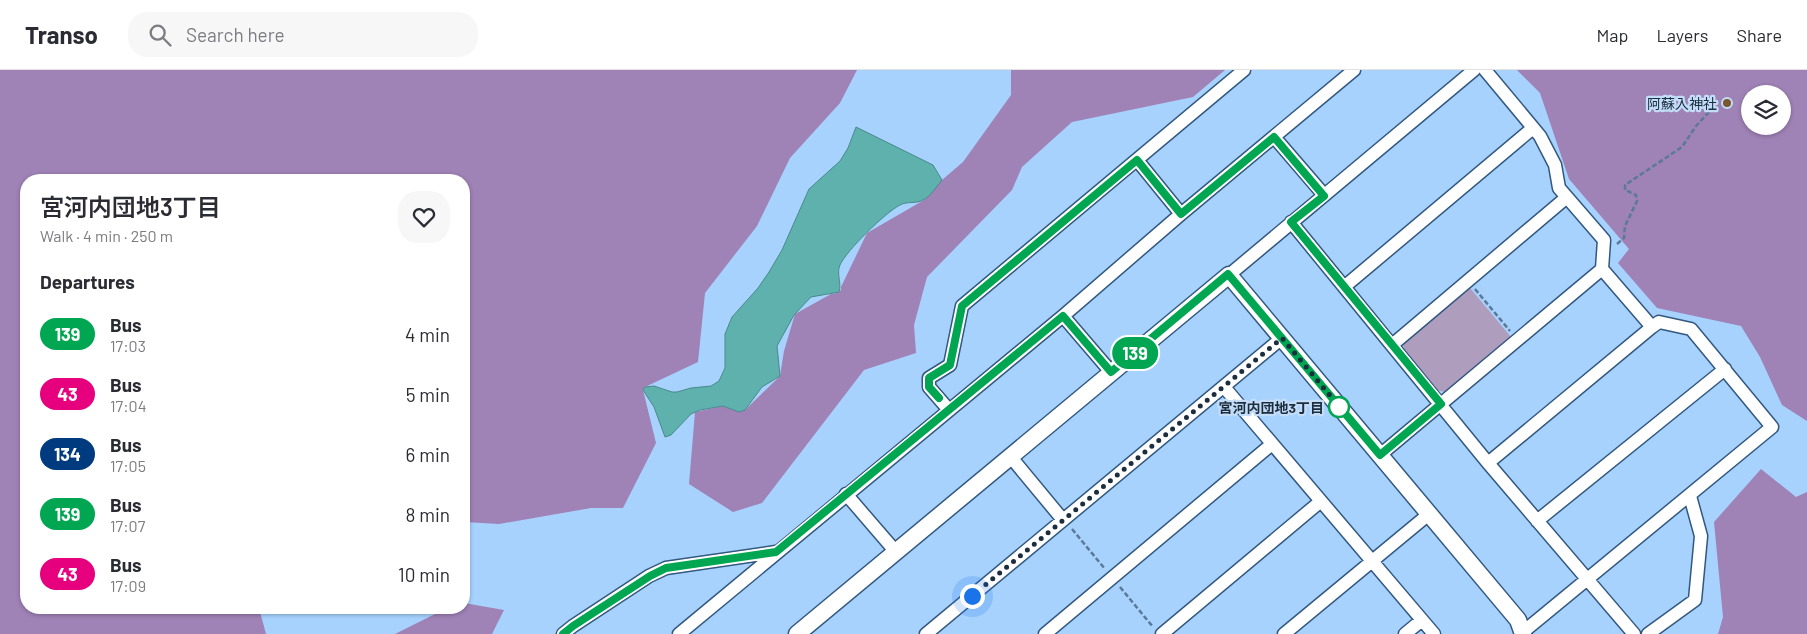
<!DOCTYPE html>
<meta charset="utf-8">
<style>
:root{--surface:#fff;--page:#f7f7f7;--text:#2b2b33;--muted:#7c7c81;--line:#e1e1e2}
body{margin:0;font-family:Barlow,"Noto Sans JP",sans-serif;background:var(--page);color:var(--text);height:100vh;display:flex;flex-direction:column;font-size:19px;white-space:nowrap}
*{box-sizing:border-box;margin:0}
p{font-size:16px;color:var(--muted)}
.icon{flex:none;width:28px;height:28px;fill:none;stroke:currentColor;stroke-width:2;stroke-linecap:round;stroke-linejoin:round}
.map{position:relative;flex:1;overflow:hidden}
.panel{position:absolute;left:20px;top:104px;width:450px;height:440px;display:flex;flex-direction:column;background:var(--surface);border-radius:20px;box-shadow:0 1px 4px #0004}
.panel>*{flex:none}
.badge{padding:0 10px;border-radius:16px;font-size:18px;line-height:32px}
.controls{position:absolute;left:1741px;top:15px;display:grid;gap:10px}
.controls a{display:grid;place-items:center;width:50px;height:50px;border-radius:50%;background:var(--surface);box-shadow:0 1px 4px #0004;font-size:25px}
.you{position:absolute;width:25px;height:25px;margin:-12px;border:4px solid #fff;border-radius:50%;background:#1a73e8;box-shadow:0 0 0 8px #1a73e833}
.map>.badge{position:absolute;translate:-50% -50%;box-shadow:0 0 0 2px #fff}
h2{padding:0 20px;font-size:19px;line-height:45px}
.round{display:grid;place-items:center;flex:none;width:52px;height:52px;border-radius:20px;background:var(--page)}
.summary{display:flex;align-items:center;justify-content:space-between;height:85px;padding:0 20px}
h1{font-size:24px;font-weight:600;line-height:38px}
ul{padding:0;list-style:none}
li{display:flex;align-items:center;gap:15px;height:60px;padding:0 20px}
li div{flex:1}
li b{display:block;font-size:19px}
li em{font-style:normal}
li .badge{min-width:55px;font-weight:700;text-align:center}
header{display:flex;align-items:center;gap:30px;box-sizing:border-box;height:70px;padding:0 25px;background:var(--surface);border-bottom:1px solid var(--line)}
header strong{font-size:24px}
nav{display:flex;gap:28px;margin-inline-start:auto;font-size:18px}
.search{width:350px;height:45px;background:var(--page);display:flex;align-items:center;gap:12px;box-sizing:border-box;padding:0 18px;border-radius:20px;color:var(--muted);font-size:19px}
.map>svg:first-child{display:block}
</style>
<header>
<strong>Transo</strong>
<div class="search"><svg class="icon" aria-label="search" viewBox="0 0 24 24"><circle cx="10" cy="10" r="6"/><path d="M15 15l6 6"/></svg>Search here</div>
<nav><a>Map</a><a>Layers</a><a>Share</a></nav>
</header>
<div class="map">
<svg width="1807" height="564" viewBox="0 0 1807 564">
<rect width="100%" height="100%" fill="#a7d2fe"/>
<!-- green -->
<path fill="#af9dbe" d="M1470,218L1511,267L1445,322L1435,320L1403,280L1404,271Z"/>
<!-- forest -->
<path fill="#9f82b6" fill-rule="evenodd" d="M0,0H857L840,33L790,88L757,156L705,223L698,292L645,317L643,320L656,373L623,438H591L499,454L464,452V110H26V538H259L266,564H0Z
M1011,0H1225L1193,27L1072,52L1022,97L1012,120L927,207L914,255L916,283L864,300L762,433L733,442L689,414L695,342L723,336L736,341L745,340L780,306L784,281L795,244L831,224L837,223L841,220V217L867,163L924,130L942,110L963,92L1011,25Z
M1517,0H1807V351L1782,335L1760,287L1741,256L1657,238L1618,193L1629,179L1569,109L1540,23ZM1750,24H1782V56H1750Z
M1761,399L1796,427L1807,422V564H1718L1723,547L1714,452Z
M464,533L504,540L492,564H395L447,538H464Z"/>
<!-- water -->
<path fill="#5eb1ac" stroke="#4a898b" d="M856,57L933,95L942,110C937,116 930,127 923,130C917,134 907,131 900,135C886,142 846,181 840,195C836,204 842,213 839,222L811,227L794,245L777,276L780,306L762,317L745,340L739,342L723,336L700,340L691,344L671,365L665,367L654,337L643,320L645,317L654,316L672,322H677L691,318L711,316L719,311L725,298V264L732,247L758,218L769,202L782,180L809,119L840,91L848,78Z"/>
<g fill="none" stroke-linecap="round" stroke-linejoin="round">
<!-- minor casing -->
<g stroke="#32587f" stroke-width="15">
<path id="minor" d="M1485,0L1540,66L1555,95L1559,118L1604,170L1602,199L1652,257L1488,393
M1274,67L1324,125
M1137,90L1181,144
M1291,152L1488,393L1634,564
M1229,205L1474,0
M1344,217L1533,58
M1063,246L1111,302
M1392,275L1567,127
M1224,317L1434,564
M949,340L929,317V308L950,295L962,236L1244,0
M1380,385L1602,199
M1010,386L1063,450
M846,424L896,482
M1537,451L1725,299
M1523,562L1772,357L1691,259L1659,252L1652,257
M563,564L573,556L649,506L666,498L776,482
M679,564L1063,246L1181,144L1354,0
M926,564L1282,268
M1045,564L1272,374
M1162,564L1321,431
M1284,564L1429,444
M1405,564L1422,550
M1648,564L1695,530L1701,466L1690,426"/>
</g>
<!-- tertiary casing -->
<g stroke="#32587f" stroke-width="19">
<path id="tertiary" d="M797,564L1229,205L1518,550L1523,564"/>
</g>
<!-- path -->
<path stroke="#5c7997" stroke-width="2.5" stroke-dasharray="5 2.5" stroke-linecap="butt" d="M1617,174L1624,168L1625,156L1637,131L1636,125L1625,120V115L1682,77L1696,56L1710,41L1718,37
M1475,219L1510,261
M1072,459L1105,499
M1120,517L1153,557"/>
<!-- minor -->
<use href="#minor" stroke="#fff" stroke-width="12"/>
<!-- tertiary -->
<use href="#tertiary" stroke="#fff" stroke-width="16"/>
</g>
<g fill="none" stroke-linecap="round" stroke-linejoin="round">
<!-- line casing -->
<g stroke="#fff" stroke-width="11">
<path id="line" d="M563,564L573,556L650,506L666,498L776,482L1063,246L1111,302L1228,204L1380,385L1441,334L1291,152L1324,126L1274,67L1181,144L1137,90L962,236L950,295L929,308V317L939,328"/>
</g>
<!-- line -->
<use href="#line" stroke="#00a651" stroke-width="8"/>
<!-- walk -->
<path stroke="#1c2d3e" stroke-width="5" stroke-dasharray="0 9" d="M972,526L1282,268L1343,341L1339,337"/>
</g>
<!-- markers -->
<circle fill="#79572f" stroke="#c3ddf8" stroke-width="2" cx="1727" cy="33" r="5"/>
<circle fill="#fff" stroke="#00a651" stroke-width="2.5" cx="1339" cy="337" r="10"/>
<g text-anchor="middle" dominant-baseline="central" stroke-width="4.5" stroke-linejoin="round" paint-order="stroke">
<!-- poi labels -->
<g font-size="14" fill="#1c2d3e" stroke="#c3ddf8" text-anchor="end">
<text x="1717" y="33">阿蘇入神社</text>
</g>
<!-- stop labels -->
<g font-size="14" font-weight="bold" fill="#1c2d3e" stroke="#c3ddf8" text-anchor="end">
<text x="1324" y="337">宮河内団地3丁目</text>
</g>
</g>
</svg>
<div class="controls">
<a><svg class="icon" aria-label="layers" viewBox="0 0 24 24"><path d="M12 4l9 5-9 5-9-5zM3 14l9 5 9-5"/></svg></a>
</div>
<div class="you" style="left:972px;top:526px"></div>
<b class="badge" style="left:1135px;top:283px;background:#00a651;color:#fff">139</b>
<section class="panel">
<div class="summary"><div><h1>宮河内団地3丁目</h1><p>Walk · 4 min · 250 m</p></div><a class="round"><svg class="icon" aria-label="heart" viewBox="0 0 24 24"><path d="M12 20l-8-8c-3-5 5-10 8-4 3-6 11-1 8 4z"/></svg></a></div>
<h2>Departures</h2>
<ul>
<li><span class="badge" style="background:#00a651;color:#fff">139</span><div><b>Bus</b><p>17:03</p></div><em>4 min</em></li>
<li><span class="badge" style="background:#e6007e;color:#fff">43</span><div><b>Bus</b><p>17:04</p></div><em>5 min</em></li>
<li><span class="badge" style="background:#003b80;color:#fff">134</span><div><b>Bus</b><p>17:05</p></div><em>6 min</em></li>
<li><span class="badge" style="background:#00a651;color:#fff">139</span><div><b>Bus</b><p>17:07</p></div><em>8 min</em></li>
<li><span class="badge" style="background:#e6007e;color:#fff">43</span><div><b>Bus</b><p>17:09</p></div><em>10 min</em></li>
</ul>
</section>
</div>
